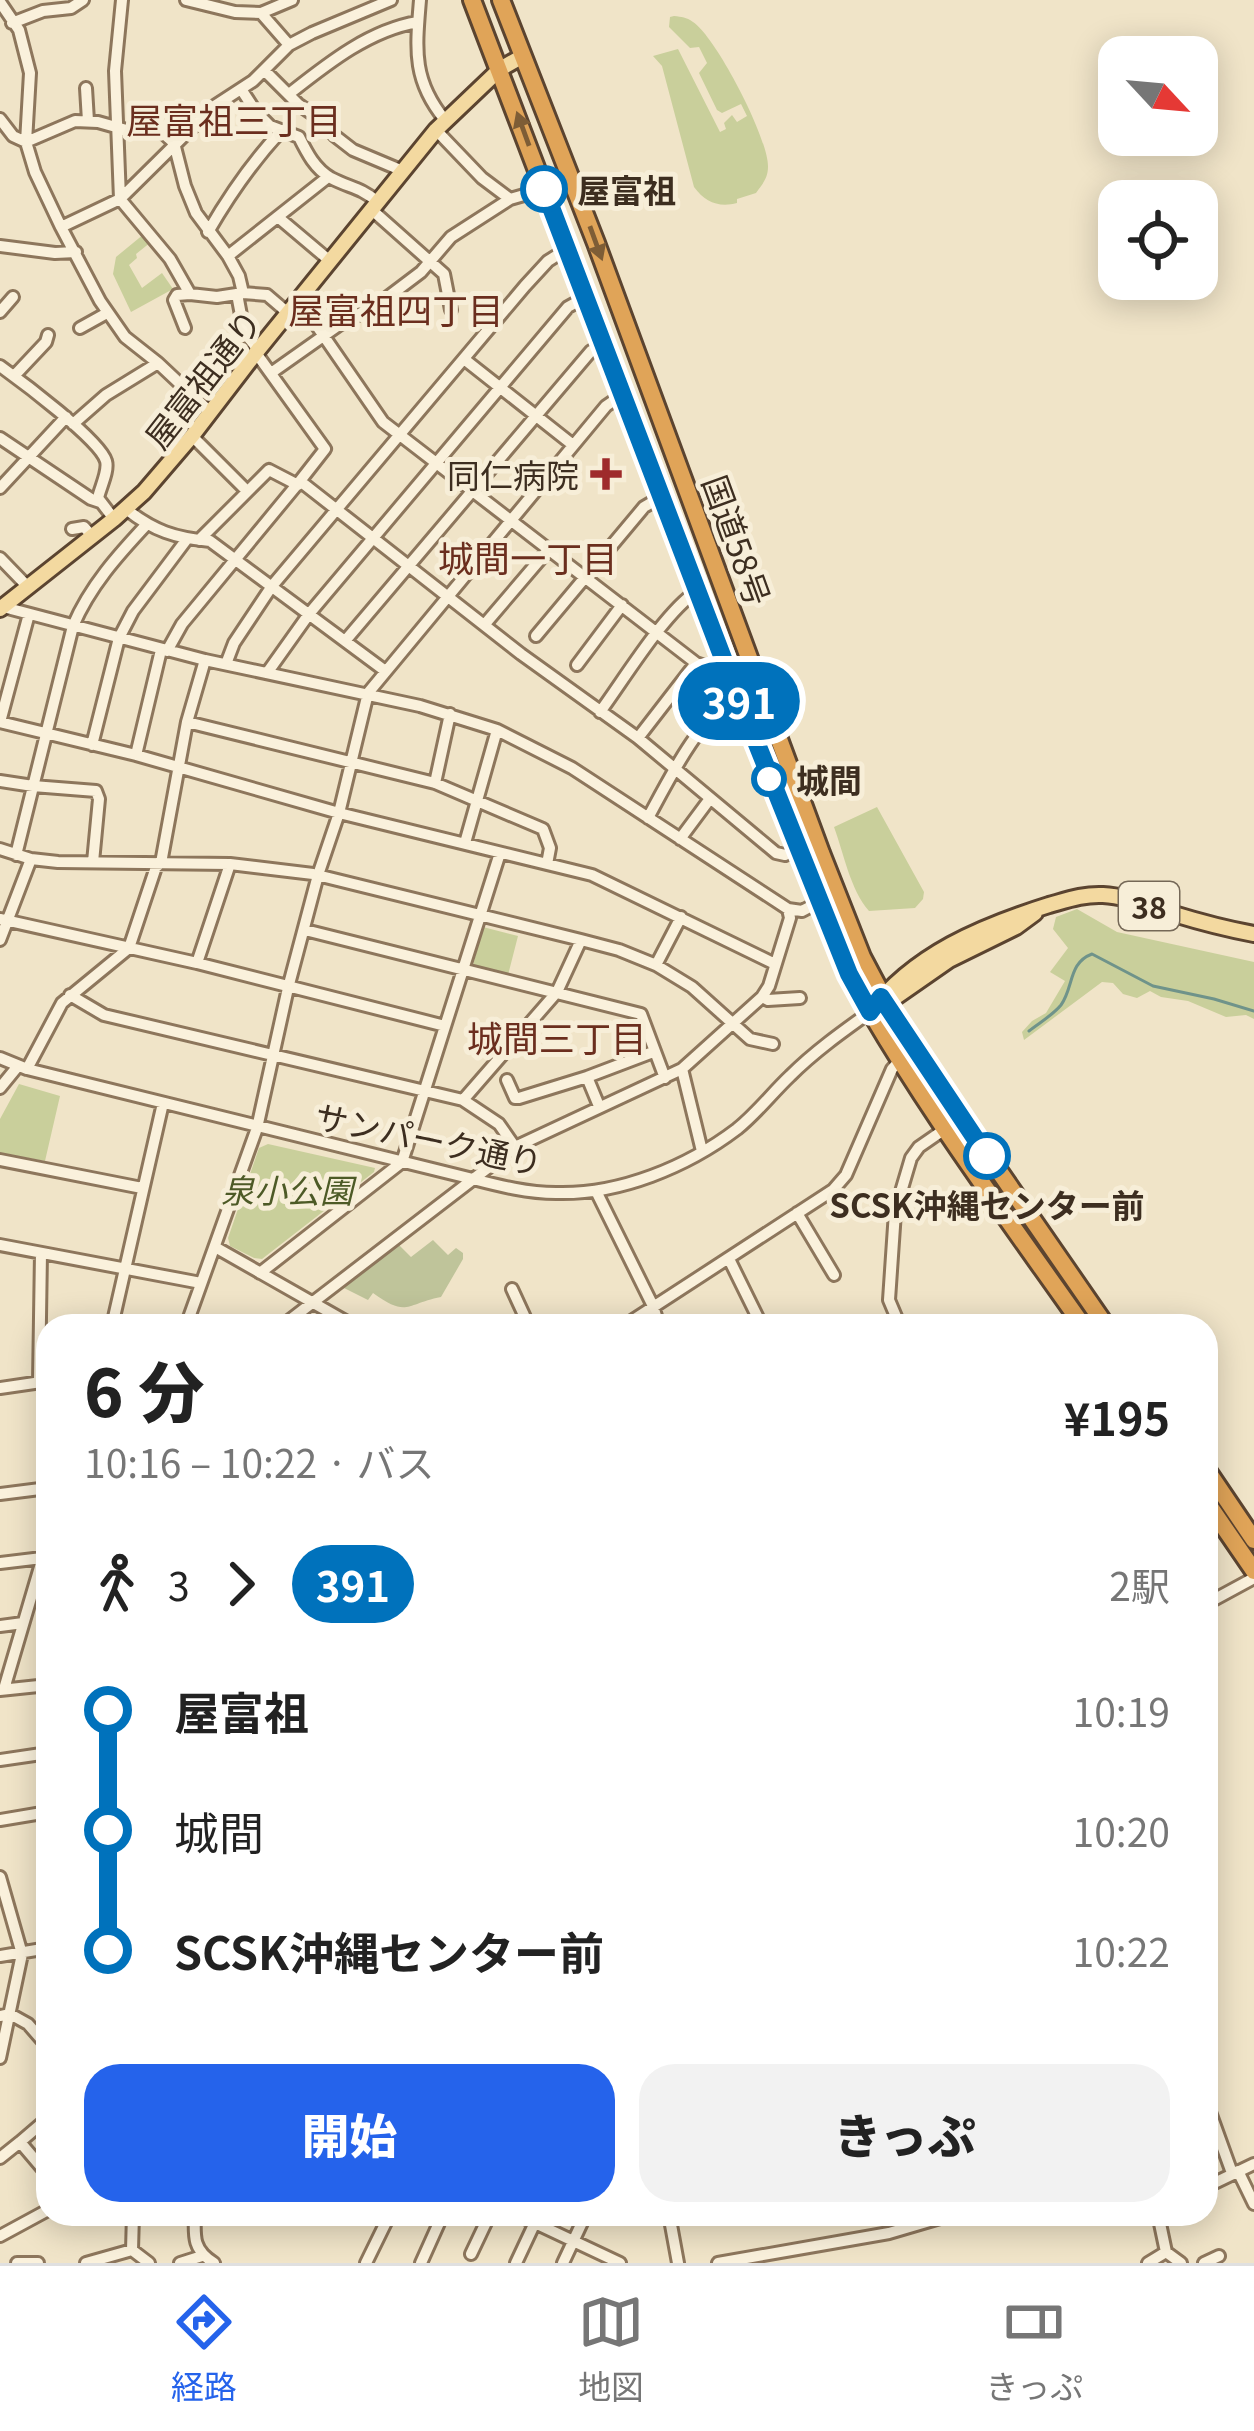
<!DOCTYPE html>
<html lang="ja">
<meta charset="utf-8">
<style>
:root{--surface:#fff;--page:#f2f2f2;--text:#222;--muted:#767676;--line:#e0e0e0;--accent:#2563eb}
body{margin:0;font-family:Georgia,"Noto Sans JP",serif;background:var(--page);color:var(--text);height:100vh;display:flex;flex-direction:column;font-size:45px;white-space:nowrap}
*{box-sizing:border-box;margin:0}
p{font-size:39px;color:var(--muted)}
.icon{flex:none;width:66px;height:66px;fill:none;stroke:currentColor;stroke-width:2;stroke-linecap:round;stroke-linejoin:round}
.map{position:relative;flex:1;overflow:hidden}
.details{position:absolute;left:36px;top:1314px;width:1182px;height:912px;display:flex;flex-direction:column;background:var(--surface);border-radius:36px;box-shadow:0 6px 30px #0003}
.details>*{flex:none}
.badge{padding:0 24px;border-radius:39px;font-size:42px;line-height:78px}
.needle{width:78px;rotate:116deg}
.buttons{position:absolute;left:1098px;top:36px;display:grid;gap:24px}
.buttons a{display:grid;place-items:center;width:120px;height:120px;border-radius:24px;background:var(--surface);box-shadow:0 6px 30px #0003;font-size:60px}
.map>.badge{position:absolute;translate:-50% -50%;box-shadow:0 0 0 6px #fff}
.legs{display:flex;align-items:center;gap:18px;height:132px;padding:0 48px;font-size:39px}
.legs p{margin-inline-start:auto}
.summary{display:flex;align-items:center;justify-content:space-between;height:204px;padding:0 48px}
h1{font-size:66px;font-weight:800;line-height:90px}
.action{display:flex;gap:24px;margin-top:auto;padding:24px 48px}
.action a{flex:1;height:138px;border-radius:36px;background:var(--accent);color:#fff;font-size:48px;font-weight:800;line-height:138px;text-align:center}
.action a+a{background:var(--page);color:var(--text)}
ul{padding:0 48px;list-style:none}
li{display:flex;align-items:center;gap:42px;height:120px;font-size:45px}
li i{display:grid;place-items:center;width:18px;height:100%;margin:0 15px;background:currentColor}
li i::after{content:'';width:30px;height:30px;margin:-15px;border:9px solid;border-radius:50%;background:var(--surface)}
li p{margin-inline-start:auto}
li:first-child i{background:linear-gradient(#0000 50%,currentColor 0)}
li:last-child i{background:linear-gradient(currentColor 50%,#0000 0)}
.tabs{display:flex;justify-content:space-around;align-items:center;height:168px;border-top:3px solid var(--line);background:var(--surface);font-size:33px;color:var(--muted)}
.tabs a{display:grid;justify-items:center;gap:6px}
.tabs .current{color:var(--accent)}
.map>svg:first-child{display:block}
</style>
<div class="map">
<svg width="1254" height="2263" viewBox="0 0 1254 2263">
<rect width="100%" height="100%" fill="#f0e4c8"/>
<!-- green -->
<path fill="#c9cf9b" d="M674,16C682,17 686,17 693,22C716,37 769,139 768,167C768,178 762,185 756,193L737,199V203C719,208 705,202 694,187L662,66L653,56L678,49L720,132L726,129L724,123L732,115L737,122L747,116L741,104L722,113L717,110L699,73L707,63L699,47L690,48L669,27L670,17Z
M144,234L151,242L136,254L137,258L129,265L142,288L162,273L173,289L131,312L113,274L116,257Z
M877,807L924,892L923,899L915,908L869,911C850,889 844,854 834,827Z
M1077,909L1117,932L1254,962V1019L1246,1015L1226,1017L1188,1001L1161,997L1150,991L1137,998L1123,994L1113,983L1102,982L1024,1040L1022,1032L1032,1021L1046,1013L1065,981L1050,972L1068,948L1053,929L1056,917Z
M483,927L518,936L508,975L473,965Z
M19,1084L60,1096L45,1161L0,1153V1119Z
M268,1144L375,1168L374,1172L262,1259L254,1258L230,1246L228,1238L259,1148Z"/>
<!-- cemetery -->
<path fill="#bfc49a" d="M433,1240L448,1255L456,1248L463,1253V1259L441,1297C405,1304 408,1318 373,1293L368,1300L342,1287L398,1244L411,1257Z"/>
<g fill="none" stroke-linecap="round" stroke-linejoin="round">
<!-- stream -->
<path stroke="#6f938a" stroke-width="3" d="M1029,1031C1039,1023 1053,1015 1061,1005C1074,987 1068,963 1092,954L1153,986L1214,999L1254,1011"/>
<!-- minor casing -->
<g stroke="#8d765c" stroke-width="16">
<path id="minor" d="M122,0L115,71L120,199L170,259L190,294L217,297L243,293L267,295L288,313
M186,0L235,12L261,13L292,0
M420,0C416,49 412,80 445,120
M0,2L19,30L30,73L26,142L35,172L61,227L100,301L125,337L158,363L210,412
M261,13L289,45
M12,23L43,11L71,8L83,0
M264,70L298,104L321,120L335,136L353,150L403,171
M86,88L88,121
M241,89L256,112L270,126L299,137C307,153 315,169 331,178C350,188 360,187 378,202
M289,94C327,64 369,30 418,22
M0,119L13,136L26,142
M436,130L482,178L510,199
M26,142L75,121L98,122L130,131L152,126L158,128L174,143L185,186L196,213L228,256L239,276L243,293
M372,210L444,274L451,310
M279,218L330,261
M61,227L120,199L213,107L253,81L289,45L312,33L391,0
M208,232C230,194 252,162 282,130
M0,246L55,253L76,252
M228,256L328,177
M237,294L244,331L258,350
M299,300L383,422L696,663L729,674
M0,312L13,297
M80,328L107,313
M185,328L174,300L177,295L190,294
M256,353L325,449L300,481
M464,359L573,445
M0,366C21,381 100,440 106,461C109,471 100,488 98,498L114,519
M271,373L339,325L380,303L421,272L451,237L510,199L545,189
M14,376L46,342L48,335
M73,424L106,395L158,363
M192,436L247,491
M0,438L91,499L100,502
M0,488L66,417
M126,509C154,531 175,538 210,541L384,670
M72,529L84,527L93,537
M199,540L269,470L298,485
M0,558L29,588
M0,606L205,660L420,706L497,730L572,768L788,909L802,911L819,902
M485,624L549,549
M536,636L644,507L661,497
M345,641L591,351L604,345
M167,651L182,624L300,481L521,654L638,738L776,853L785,855L797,849
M226,664L234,643L272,586L525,286L548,261L567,249
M577,665L622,605
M267,673L309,614L568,307L586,297
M600,712C625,678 664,613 697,591
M0,722L136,755L339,813L592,875L775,964
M0,722L29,614
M187,722L435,783L543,829L550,848L547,864
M638,738L696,663
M92,745L119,638L133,611L187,539
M136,755L161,650
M0,781L33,786L96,791L99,799L93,862
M435,783L450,714
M648,818C668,781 700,716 737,695
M680,839L709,800
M465,843L497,730
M0,849L31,859L58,862L230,864L313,874L581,940L619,950L656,965L692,987L750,1039L773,1044
M16,855L73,626C90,586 118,555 147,524
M0,919L197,963L445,1026
M305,930L641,1014L665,1078
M0,940L31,859
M197,963L230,864
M656,965L681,917
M70,995L104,1015L463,1100L499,1124L515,1147
M762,997L768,1000L800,998
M0,1058L27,1069L473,1179C500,1186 528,1193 556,1193C619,1195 687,1167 737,1129C757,1113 772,1093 790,1076C814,1052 842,1032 870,1012
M27,1069L62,1003L129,948L156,867L161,863L187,722L205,660
M682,1069L702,1151
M587,1077L599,1106
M507,1080L515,1098H519L587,1077L653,1052
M0,1088L18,1066
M463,1100L557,992L581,940
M0,1160L142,1188
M596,1191L653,1306L659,1326
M797,1213L834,1275
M0,1245L201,1283
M215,1247L354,1326
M729,1259L762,1326
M260,1273L402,1162L500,853
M512,1289L529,1326
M112,1326L163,1103
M186,1326L257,1128L288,988L318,875L339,813L368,693L606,406L622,395
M282,1326L515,1147L682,1069L762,997L769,986L790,918L788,909
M624,1326L833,1190L846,1175L892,1069L901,1059
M900,1326L889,1300L895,1212L911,1158L919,1147L945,1129
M39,1382L41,1253
M0,1388L48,1381
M0,1494L48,1488
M0,1563L42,1558
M1206,1604L1254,1578
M0,1626L23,1623
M4,1689L48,1540
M0,1690L48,1685
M0,1760L48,1753
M0,1820L48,1812
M0,1877L22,1954L0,2058
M0,1956L48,1948
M0,2016L10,2014L28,2024L48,2047
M1206,2101L1232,2173
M20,2142L48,2118
M0,2158L20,2142L48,2175
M1238,2171L1254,2204
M1206,2187L1254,2164
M195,2214C194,2237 193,2250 214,2263
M516,2214L620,2263
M669,2214L678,2263
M0,2236L48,2210
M132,2250L133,2214
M132,2250L149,2263
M1166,2252L1181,2263
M471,2254L490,2214
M17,2263H38
M86,2263L132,2250
M180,2263L202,2256
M366,2263L390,2214
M421,2263L443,2214
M516,2263L539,2214
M563,2263L586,2214
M718,2263L889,2233L940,2218L990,2214
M1148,2263L1166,2252L1158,2214
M1204,2263L1219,2256"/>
</g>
<!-- major casing -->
<g stroke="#5b4430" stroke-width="20">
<path id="major" d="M0,609L114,519L144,492L192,436L258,350L436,130L500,69L523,56
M880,1008L949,960L1016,927L1035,913
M870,1012C914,954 982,926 1049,905C1067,900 1084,894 1103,895C1127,896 1150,907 1174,914C1200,922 1227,929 1254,934"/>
</g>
<!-- highway casing -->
<g stroke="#5b4430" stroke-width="22">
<path id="highway" d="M472,0L737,695L849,974C917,1097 1002,1211 1083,1326
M501,0L596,243L821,853L862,957L898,1025L1106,1326
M1206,1469L1254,1540
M1206,1501L1254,1571"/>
</g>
<!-- minor -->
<use href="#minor" stroke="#faf1dc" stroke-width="10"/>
<!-- major -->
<use href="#major" stroke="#f3d9a0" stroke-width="14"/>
<!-- highway -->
<use href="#highway" stroke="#e0a458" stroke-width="16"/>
</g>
<!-- one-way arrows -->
<defs><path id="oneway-solid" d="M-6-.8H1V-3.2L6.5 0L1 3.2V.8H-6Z" transform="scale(3)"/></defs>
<g fill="#7e5d36">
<use href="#oneway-solid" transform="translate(523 129) rotate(-110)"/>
<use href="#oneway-solid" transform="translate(596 243) rotate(70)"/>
</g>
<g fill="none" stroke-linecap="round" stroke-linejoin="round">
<!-- line-1 casing -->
<g stroke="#fff" stroke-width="27">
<path id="line-1" d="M544,189L729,674L849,974L870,1012L881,997L987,1156"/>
</g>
<!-- line-1 -->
<use href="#line-1" stroke="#0072bc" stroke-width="18"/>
</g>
<!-- markers -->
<g fill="#fff" stroke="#0072bc" stroke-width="6">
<circle cx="544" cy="189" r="21"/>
<circle cx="769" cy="779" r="15"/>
<circle cx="987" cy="1156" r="21"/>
</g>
<path fill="#9e2a2b" stroke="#f7eed8" stroke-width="4.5" d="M600 456h12v12h12v12h-12v12h-12v-12h-12v-12h12z"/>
<g text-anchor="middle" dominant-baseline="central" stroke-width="10" stroke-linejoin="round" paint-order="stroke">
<!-- shield labels -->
<rect fill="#f7eed8" stroke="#756857" stroke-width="3" x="1119" y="882" width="60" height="48" rx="9"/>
<g font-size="30" font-weight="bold" fill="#3d2e20">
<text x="1149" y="906">38</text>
</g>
<!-- stop labels -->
<g font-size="33" font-weight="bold" fill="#3d2e20" stroke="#f7eed8" text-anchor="start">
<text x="577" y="189">屋富祖</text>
<text x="796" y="779">城間</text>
<text x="987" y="1204" text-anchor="middle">SCSK沖縄センター前</text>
</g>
<!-- street labels -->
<g font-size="33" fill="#3d2e20" stroke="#f7eed8">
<text transform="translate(202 378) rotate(-52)">屋富祖通り</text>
<text transform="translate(738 540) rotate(70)">国道58号</text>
<text transform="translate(429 1138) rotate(12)">サンパーク通り</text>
</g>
<!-- poi labels -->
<g font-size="33" fill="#3d2e20" stroke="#f7eed8" text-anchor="end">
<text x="579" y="474">同仁病院</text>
</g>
<!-- park labels -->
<g font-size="33" font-style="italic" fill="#4d5a26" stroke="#f7eed8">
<text x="287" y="1189">泉小公園</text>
</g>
<!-- neighbourhood labels -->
<g font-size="36" fill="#6b2e1e" stroke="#f7eed8">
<text x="234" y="118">屋富祖三丁目</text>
<text x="396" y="308">屋富祖四丁目</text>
<text x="528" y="556">城間一丁目</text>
<text x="557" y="1036">城間三丁目</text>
</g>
</g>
</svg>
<div class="buttons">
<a><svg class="needle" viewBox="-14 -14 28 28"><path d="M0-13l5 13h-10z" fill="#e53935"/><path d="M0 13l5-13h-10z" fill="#767676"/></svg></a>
<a><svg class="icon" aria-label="locate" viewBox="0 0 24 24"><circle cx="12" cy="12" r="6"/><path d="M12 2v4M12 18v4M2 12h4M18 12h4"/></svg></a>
</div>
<b class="badge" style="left:739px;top:701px;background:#0072bc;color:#fff">391</b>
<section class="details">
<div class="summary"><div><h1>6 分</h1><p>10:16 – 10:22 · バス</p></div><b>¥195</b></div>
<div class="legs"><svg class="icon" aria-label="walk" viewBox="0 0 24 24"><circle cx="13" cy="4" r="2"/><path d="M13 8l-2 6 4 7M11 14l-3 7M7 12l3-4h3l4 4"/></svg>3<svg class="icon" aria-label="forward" viewBox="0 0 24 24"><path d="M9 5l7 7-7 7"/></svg><b class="badge" style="background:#0072bc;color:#fff">391</b><p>2駅</p></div>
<ul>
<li><i style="color:#0072bc"></i><b>屋富祖</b><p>10:19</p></li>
<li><i style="color:#0072bc"></i><span>城間</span><p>10:20</p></li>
<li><i style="color:#0072bc"></i><b>SCSK沖縄センター前</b><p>10:22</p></li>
</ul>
<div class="action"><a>開始</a><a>きっぷ</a></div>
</section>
</div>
<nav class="tabs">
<a class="current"><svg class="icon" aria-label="directions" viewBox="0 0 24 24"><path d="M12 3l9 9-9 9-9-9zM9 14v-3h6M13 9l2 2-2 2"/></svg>経路</a>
<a><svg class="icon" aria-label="map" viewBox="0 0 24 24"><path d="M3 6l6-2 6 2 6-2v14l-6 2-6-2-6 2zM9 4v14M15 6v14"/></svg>地図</a>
<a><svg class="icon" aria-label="tickets" viewBox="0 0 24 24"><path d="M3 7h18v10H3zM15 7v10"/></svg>きっぷ</a>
</nav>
